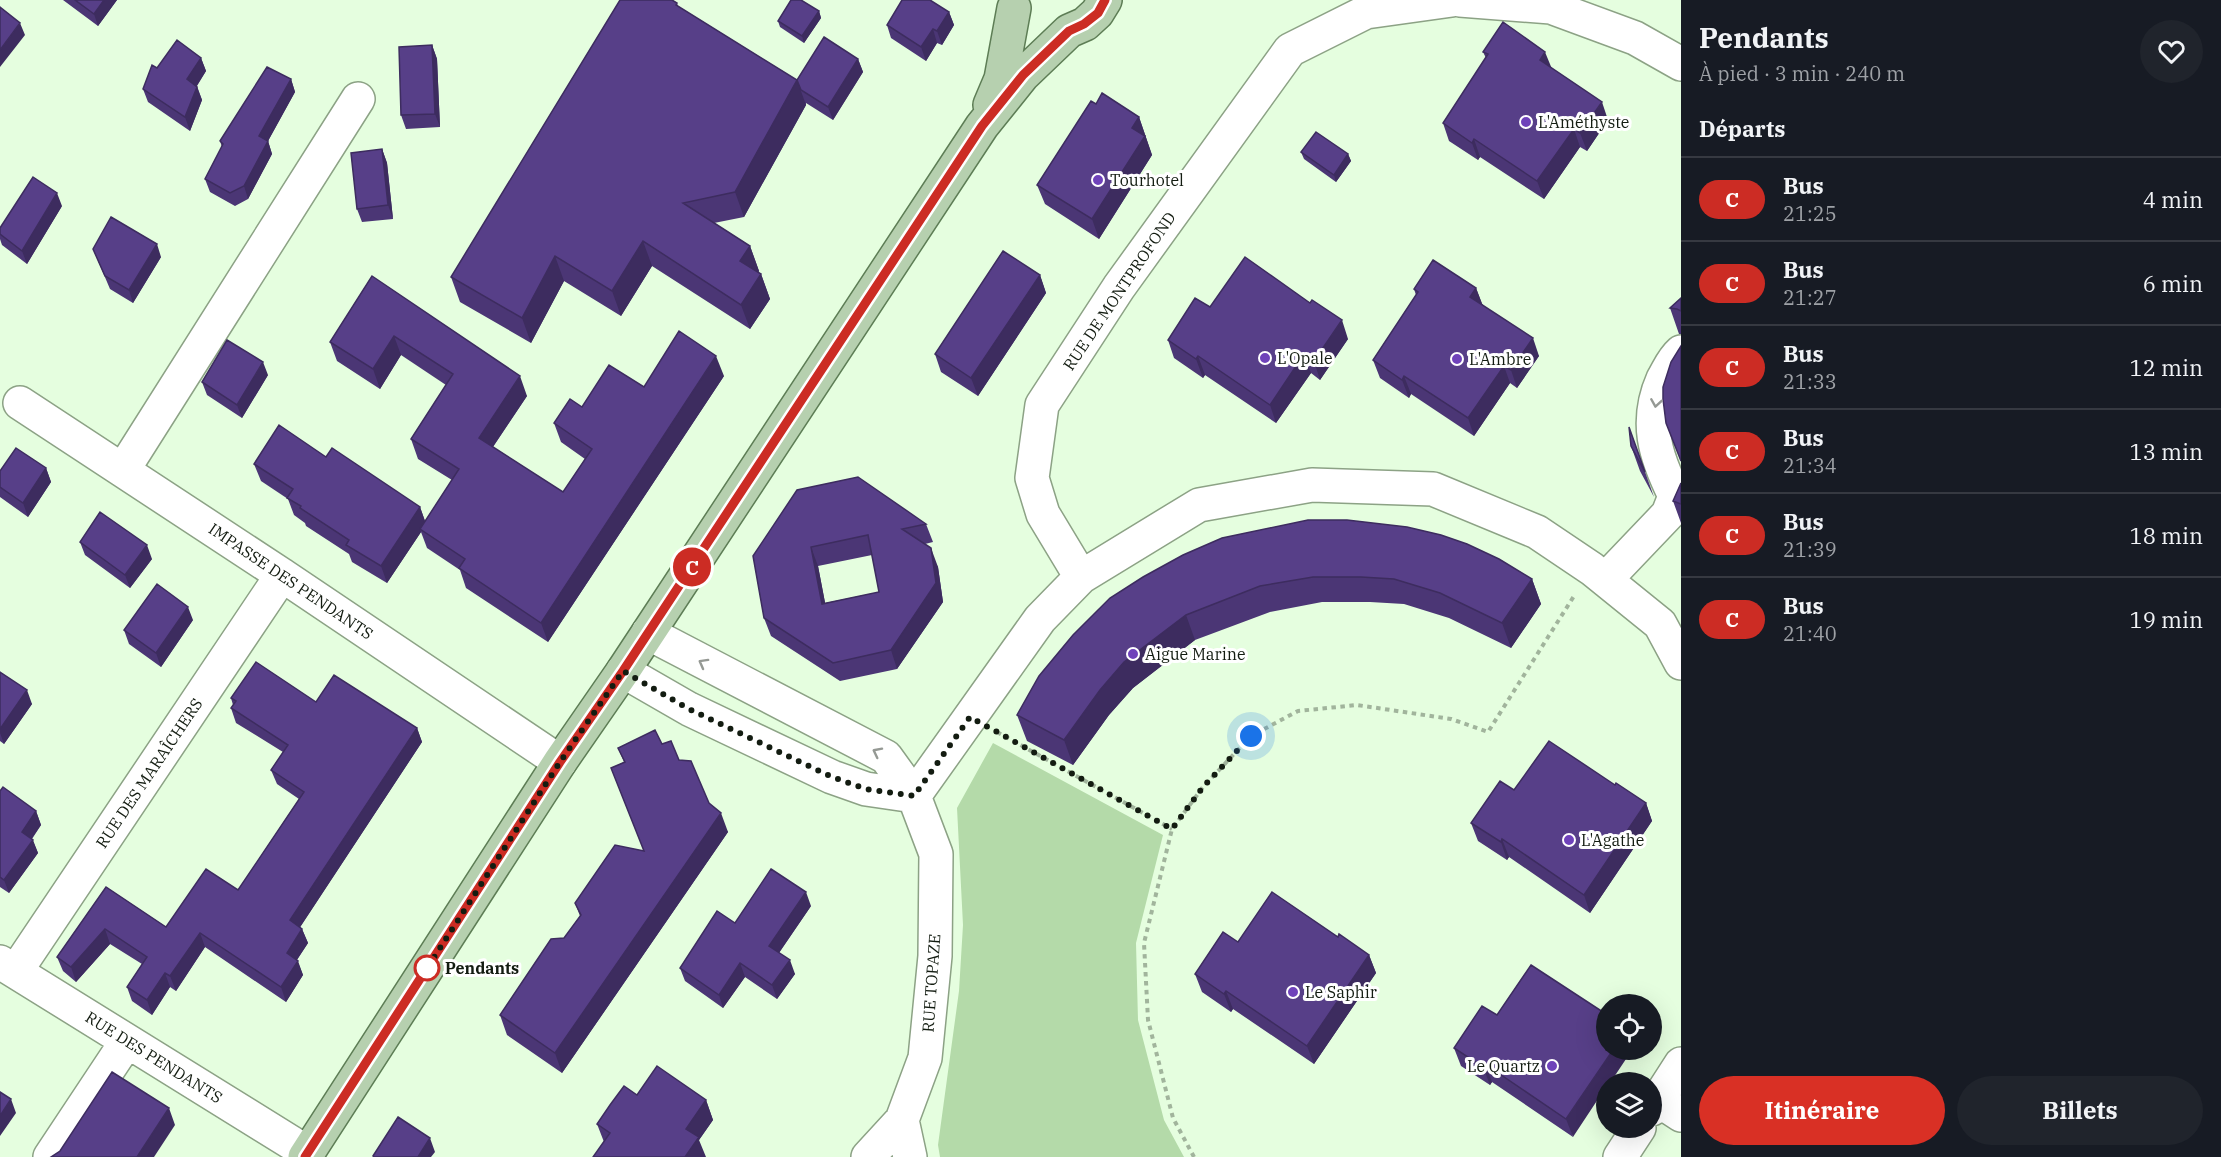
<!DOCTYPE html>
<html lang="fr">
<meta charset="utf-8">
<style>
:root{--surface:#171b24;--page:#20242c;--text:#f1f3f6;--muted:#9ea1a6;--line:#363941;--accent:#d93025}
body{margin:0;font-family:"IBM Plex Serif",serif;background:var(--page);color:var(--text);height:100vh;display:flex;flex-direction:column;font-size:22px;white-space:nowrap}
*{box-sizing:border-box;margin:0}
p{font-size:20px;color:var(--muted)}
.icon{flex:none;width:33px;height:33px;fill:none;stroke:currentColor;stroke-width:2;stroke-linecap:round;stroke-linejoin:round}
.map{position:relative;flex:1;overflow:hidden}
.panel{display:flex;flex-direction:column;background:var(--surface);width:540px}
.panel>*{flex:none}
.badge{padding:0 12px;border-radius:20px;font-size:21px;line-height:39px}
.fabs{position:absolute;left:1596px;top:994px;display:grid;gap:12px}
.fabs a{display:grid;place-items:center;width:66px;height:66px;border-radius:50%;background:var(--surface);box-shadow:0 6px 24px #0002;font-size:30px}
.you{position:absolute;width:30px;height:30px;margin:-15px;border:4px solid #fff;border-radius:50%;background:#1a73e8;box-shadow:0 0 0 9px #1a73e833}
.map>.badge{position:absolute;translate:-50% -50%;box-shadow:0 0 0 3px #fff}
h2{padding:0 18px;font-size:22px;line-height:54px}
.round{display:grid;place-items:center;flex:none;width:63px;height:63px;border-radius:32px;background:var(--page)}
.overview{display:flex;align-items:center;justify-content:space-between;height:102px;padding:0 18px}
h1{font-size:28px;font-weight:700;line-height:45px}
.button{display:flex;gap:12px;margin-top:auto;padding:12px 18px}
.button a{flex:1;height:69px;border-radius:36px;background:var(--accent);color:#fff;font-size:24px;font-weight:700;line-height:69px;text-align:center}
.button a+a{background:var(--page);color:var(--text)}
ul{padding:0;list-style:none}
li{display:flex;align-items:center;gap:18px;height:84px;padding:0 18px;border-top:2px solid var(--line)}
li div{flex:1}
li b{display:block;font-size:22px}
li em{font-style:normal}
li .badge{min-width:66px;font-weight:700;text-align:center}
main{display:flex;flex:1;min-height:0}
.map>svg:first-child{display:block}
</style>
<main>
<div class="map">
<svg width="1681" height="1157" viewBox="0 0 1681 1157">
<rect width="100%" height="100%" fill="#e5fedf"/>
<!-- green -->
<path fill="#b4daa9" d="M993,743L1163,835L1136,943L1138,1020L1164,1120L1184,1157H940L938,1145L959,991L963,925L957,808Z"/>
<g fill="none" stroke-linecap="round" stroke-linejoin="round">
<!-- minor casing -->
<g stroke="#8ca285" stroke-width="36">
<path id="minor" d="M1460,0L1551,7L1635,38L1681,64
M20,403L282,575L560,762
M123,470L358,99
M1081,577L1043,514L1032,478L1042,405L1119,287L1290,50L1366,12L1452,0
M1606,579L1668,514L1675,496C1655,456 1644,422 1663,379C1669,369 1672,360 1681,352
M648,633L886,757L914,796L936,854L935,956L925,1058L902,1120L868,1157
M623,671L689,709L832,777L866,789L914,796
M914,796L1040,619L1081,577L1199,505L1312,485L1433,489L1537,532L1592,569L1660,624L1681,663
M0,962L308,1153
M16,971L282,575
M1658,1100L1681,1115
M1652,1109L1681,1064
M902,1120L910,1157
M50,1157L127,1041
M1620,1157L1639,1128"/>
</g>
<!-- major casing -->
<g stroke="#5d7d55" stroke-width="36">
<path id="major" d="M990,105L1001,79L1014,8
M305,1157L560,762L623,671L982,126L1023,75L1069,31L1085,24L1097,13L1105,0"/>
</g>
<!-- path -->
<path stroke="#a1b49c" stroke-width="4" stroke-dasharray="4.5 4.5" stroke-linecap="butt" d="M997,732L1172,829
M1194,1157L1173,1118L1148,1020L1144,943L1172,829L1203,787L1251,736L1298,711L1357,705L1451,719L1488,732L1574,596"/>
<!-- minor -->
<use href="#minor" stroke="#fff" stroke-width="33"/>
<!-- major -->
<use href="#major" stroke="#b6d0af" stroke-width="33"/>
</g>
<!-- wall -->
<path fill="#4b3675" fill-rule="evenodd" d="M63,0H117L98,26Z
M677,3L678,6L797,81L858,59L863,72L833,120L806,103V105L744,217L714,223L750,246L759,271L758,273L761,274L770,299L750,329L652,266L621,316L564,281L531,343L460,302L451,277Z
M819,11L821,18L804,43L780,27L778,21Z
M949,12L954,25L942,45L937,43L926,61L891,38L887,25Z
M432,45L437,59L440,127L406,129L401,115Z
M1483,52L1551,68L1608,120L1587,151L1580,147L1544,199L1480,157L1478,160L1449,141L1443,123L1486,58Z
M201,58L206,71L197,86L202,100L190,131L148,102L143,89L157,68Z
M291,79L295,92L268,141L272,154L248,199L235,206L210,192L205,179L222,147L220,141Z
M1096,104L1139,117L1152,155L1099,239L1045,204L1037,185Z
M382,149L387,163L393,219L362,222L357,209Z
M1301,152L1348,154L1351,161L1336,182L1304,159Z
M62,206L27,264L2,245L0,239V228Z
M93,249L161,257L133,303L110,289Z
M1040,275L1046,293L978,396L941,372L935,354Z
M372,276L527,396L493,447L563,492L585,459L561,442L554,423L582,407L644,387L724,376L548,642L466,588L460,570L427,548L421,532L387,583L352,562L349,554L306,526L305,523L294,515L288,499L261,481L254,464L326,457L420,507L425,521L452,480L418,459L411,439L446,385L401,355L380,389L337,361L330,342Z
M1476,288L1482,304L1539,356L1517,388L1510,383L1474,436L1411,394L1409,398L1380,378L1373,360L1416,295L1414,289Z
M1681,298V334H1679L1670,308Z
M1210,307L1348,339L1320,380L1311,373L1276,423L1205,375L1203,378L1174,358L1168,340Z
M268,375L242,418L207,395L202,382Z
M1629,427L1654,497L1640,471L1631,446Z
M46,468L51,482L28,517L0,497V487Z
M1681,483V523L1673,501Z
M926,524L933,542L925,544L938,567L943,602L897,669L840,681L771,636L764,618L753,556ZM872,555L879,592L825,603L818,566Z
M80,542L152,559L130,588L85,555Z
M1183,555L1532,579L1541,604L1511,648L1449,618L1404,604L1370,602H1322L1270,612L1195,640L1133,688L1109,715L1073,765L1027,741L1017,715Z
M193,620L161,667L129,644L124,630Z
M0,672L32,704L4,744L0,741Z
M231,698L316,702L417,728L422,742L300,927L302,929L308,943L297,960L303,975L286,1002L205,947L176,991L170,987L152,1015L132,1001L127,987L142,964L110,944L76,982L63,971L57,957L106,887L166,927L238,890L299,799L277,784L271,770L283,752L236,723L231,708L233,705Z
M662,744L679,760L709,803L728,832L562,1073L507,1035L500,1015L564,938L580,916L575,903L644,851L611,768L624,762L618,748Z
M1615,785L1646,803L1652,821L1590,913L1509,857L1507,860L1478,841L1471,823L1514,790Z
M0,791L36,811L41,825L32,839L38,853L9,893L0,887Z
M811,906L779,953L795,974L777,999L745,977L723,1008L685,981L680,968L735,923Z
M1338,937L1369,955L1376,973L1314,1064L1233,1009L1231,1012L1202,992L1195,974Z
M1531,965L1573,1137L1492,1082L1490,1085L1461,1066L1454,1048L1497,1015Z
M637,1095L706,1100L713,1120L699,1140L604,1142L597,1124Z"/>
<!-- shaded-wall -->
<path fill="#3d2c5f" d="M104,0H117L98,26L94,14Z
M819,11L821,18L804,43L802,36Z
M949,12L954,25L942,45L937,31Z
M20,23L25,35L0,67V50Z
M933,29L937,43L926,61L921,47Z
M432,45L437,59L440,127L435,114Z
M1545,52L1552,69L1540,60Z
M201,58L206,71L192,93L187,79Z
M858,59L863,72L833,120L828,107Z
M291,79L295,92L268,141L272,154L248,199L244,186L259,136Z
M797,80L806,105L744,217L735,192Z
M197,87L202,100L190,131L185,117Z
M1602,102L1608,120L1587,151L1580,133Z
M1139,117L1152,155L1099,239L1092,219L1132,128Z
M1574,129L1580,147L1544,199L1537,181Z
M1474,139L1480,157L1478,160L1472,143Z
M382,149L387,163L393,219L388,205Z
M1348,154L1351,161L1336,182L1334,175Z
M57,193L62,206L27,264L22,251Z
M643,241L652,266L621,316L612,291Z
M157,244L161,257L133,303L129,290Z
M750,246L759,271L749,286L740,261Z
M555,256L564,281L531,343L522,318Z
M761,274L770,299L750,329L741,305Z
M1040,275L1046,293L978,396L971,378Z
M1476,288L1483,306L1470,297Z
M1342,320L1348,339L1320,380L1314,361Z
M394,336L401,355L380,389L373,369Z
M1533,338L1539,356L1517,388L1511,370Z
M1304,354L1311,373L1276,423L1270,405Z
M716,356L724,376L548,642L541,623Z
M1198,356L1205,375L1203,378L1196,359Z
M263,362L268,375L242,418L237,405Z
M1504,366L1510,383L1474,436L1468,418Z
M520,376L527,396L486,457L479,438Z
M1404,376L1411,394L1409,398L1402,380Z
M46,468L51,482L28,517L23,503Z
M420,507L426,524L420,529L421,532L387,583L381,566Z
M147,545L152,559L130,588L125,575Z
M811,547L818,566L829,623L822,604Z
M931,548L938,567L943,602L897,669L891,650Z
M1532,579L1541,604L1511,648L1502,623Z
M188,607L193,620L161,667L156,653Z
M1186,615L1195,640L1133,688L1109,715L1073,765L1064,740L1100,690L1124,662Z
M27,690L32,704L4,744L0,733V729Z
M417,728L422,742L295,935L290,920Z
M1646,803L1652,821L1590,913L1584,895Z
M36,811L41,825L27,845L22,832Z
M721,813L728,832L562,1073L555,1053Z
M1502,839L1509,857L1507,860L1501,842Z
M33,840L38,853L9,893L4,880Z
M806,892L811,906L774,960L769,946Z
M105,929L110,944L76,982L71,967Z
M302,929L308,943L292,967L287,953Z
M200,933L205,947L176,991L170,976Z
M1369,955L1376,973L1314,1064L1307,1046Z
M790,960L795,974L777,999L772,985Z
M298,961L303,975L286,1002L281,987Z
M740,963L745,977L723,1008L719,995Z
M165,973L170,987L152,1015L147,1000Z
M1226,991L1233,1009L1231,1012L1224,994Z
M1613,1050H1632L1610,1083H1606V1087L1573,1137L1566,1119Z
M1485,1064L1492,1082L1490,1085L1483,1067Z
M11,1099L16,1113L0,1136V1116Z
M706,1100L713,1120L699,1140L706,1157H685L686,1129Z
M169,1108L175,1125L154,1157H137Z
M430,1138L435,1152L431,1157H418Z"/>
<!-- building -->
<path fill="#573f88" stroke="#3d2c5f" stroke-width="1.5" fill-rule="evenodd" d="M75,0H104L94,14Z
M620,0H672L677,3L676,5L797,80L735,192L683,203L750,246L740,261L761,274L741,305L643,241L612,291L555,256L522,318L451,277Z
M791,0H801L819,11L802,36L778,21Z
M902,0H930L949,12L937,31L933,29L921,47L887,25Z
M0,7L20,23L0,50Z
M1503,22L1545,52L1540,60L1602,102L1580,133L1574,129L1537,181L1474,139L1472,143L1443,123L1488,54L1483,52Z
M824,37L858,59L828,107L801,90L797,80Z
M177,40L201,58L187,79L197,87L185,117L143,89L152,65L157,68Z
M432,45L435,114L401,115L399,47Z
M267,67L291,79L259,136L268,141L244,186L230,193L205,179L223,144L220,141Z
M1102,93L1139,117L1132,128L1145,136L1092,219L1037,185L1091,101L1096,104Z
M1316,132L1348,154L1334,175L1301,152Z
M382,149L388,205L357,209L351,153Z
M33,177L57,193L22,251L0,234V228Z
M111,217L157,244L129,290L105,276L93,249Z
M1003,251L1040,275L971,378L935,354Z
M1245,257L1310,303L1312,300L1342,320L1314,361L1304,354L1270,405L1198,356L1196,359L1168,340L1195,298L1210,307Z
M1433,260L1476,288L1470,297L1533,338L1511,370L1504,366L1468,418L1404,376L1402,380L1373,360L1418,292L1414,289Z
M372,276L520,376L479,438L563,492L592,449L554,423L570,399L582,407L609,365L644,387L679,331L716,356L541,623L459,568L465,559L420,529L459,469L411,439L453,374L394,336L373,369L330,342Z
M1681,298V311L1677,309L1670,308Z
M227,340L263,362L237,405L202,382Z
M1681,346V461L1666,423L1663,399V387L1671,362Z
M279,425L326,457L332,448L420,507L381,566L346,545L349,540L300,508L301,506L287,498L293,489L254,464Z
M1629,427L1645,472L1631,446Z
M16,448L46,468L23,503L0,487V471Z
M858,477L926,524L902,529L931,548L936,583L891,650L833,663L764,618L753,556L797,490ZM868,535L879,592L822,604L811,547Z
M1681,483V504L1673,501Z
M100,512L147,545L125,575L80,542Z
M1308,520H1347L1407,527L1441,535L1467,544L1499,559L1532,579L1502,623L1440,593L1394,579L1361,577H1313L1260,586L1186,615L1124,662L1100,690L1064,740L1017,715L1039,676L1073,635L1110,598L1143,577L1183,555L1222,538Z
M157,584L188,607L156,653L124,630Z
M256,662L316,702L334,675L417,728L290,920L302,929L287,953L298,961L281,987L200,933L170,976L165,973L147,1000L127,987L147,957L105,929L71,967L57,957L106,887L166,927L206,869L238,890L304,792L271,770L288,745L231,708L236,701L231,698Z
M0,672L27,690L0,729Z
M655,730L662,744L671,741L679,760L691,761L709,803L721,813L555,1053L500,1015L551,939L564,938L581,915L575,903L615,845L644,851L611,768L625,762L618,748Z
M1549,741L1615,785L1616,783L1646,803L1584,895L1502,839L1501,842L1471,823L1500,781L1514,790Z
M3,787L36,811L22,832L33,840L4,880L0,877V791Z
M771,869L806,892L769,946L790,960L772,985L740,963L719,995L680,968L717,911L735,923Z
M1272,892L1338,937L1339,934L1369,955L1307,1046L1226,991L1224,994L1195,974L1223,932L1238,942Z
M1531,965L1606,1014V1050H1613L1566,1119L1485,1064L1483,1067L1454,1048L1482,1006L1497,1015Z
M657,1066L706,1100L686,1129L699,1137L685,1157H593L610,1133L597,1124L610,1105L624,1086L637,1095Z
M112,1072L169,1108L137,1157H51L60,1151Z
M0,1092L11,1099L0,1116Z
M398,1117L430,1138L418,1157H374L373,1156Z"/>
<!-- one-way arrows -->
<defs><path id="oneway-chevron" d="M-2-3.5L2.5 0L-2 3.5" fill="none" stroke-width="1.6" stroke-linecap="round" stroke-linejoin="round" transform="scale(1.5)"/></defs>
<g stroke="#959994">
<use href="#oneway-chevron" transform="translate(1656 403) rotate(99)"/>
<use href="#oneway-chevron" transform="translate(703 663) rotate(-151)"/>
<use href="#oneway-chevron" transform="translate(877 752) rotate(-153)"/>
</g>
<g fill="none" stroke-linecap="round" stroke-linejoin="round">
<!-- line casing -->
<g stroke="#fff" stroke-width="14">
<path id="line" d="M305,1157L560,762L623,671L982,126L1023,75L1069,31L1084,24L1098,13L1105,0"/>
</g>
<!-- line -->
<use href="#line" stroke="#cc2c24" stroke-width="9"/>
<!-- walk -->
<path stroke="#131c11" stroke-width="6" stroke-dasharray="0 10.8" d="M427,968L422,976L560,762L623,671L689,709L832,777L866,789L914,796L970,717L1172,829L1203,787L1251,736"/>
</g>
<!-- markers -->
<g fill="#6f42ba" stroke="#fff" stroke-width="2">
<circle cx="1526" cy="122" r="6"/>
<circle cx="1098" cy="180" r="6"/>
<circle cx="1265" cy="358" r="6"/>
<circle cx="1457" cy="359" r="6"/>
<circle cx="1133" cy="654" r="6"/>
<circle cx="1569" cy="840" r="6"/>
<circle cx="1293" cy="992" r="6"/>
<circle cx="1552" cy="1066" r="6"/>
</g>
<circle fill="#fff" stroke="#cc2c24" stroke-width="3" cx="427" cy="968" r="12"/>
<g text-anchor="middle" dominant-baseline="central" stroke-width="6" stroke-linejoin="round" paint-order="stroke">
<!-- poi labels -->
<g font-size="16" fill="#131c11" stroke="#fff" text-anchor="start">
<text x="1538" y="122">L'Améthyste</text>
<text x="1110" y="180">Tourhotel</text>
<text x="1277" y="358">L'Opale</text>
<text x="1469" y="359">L'Ambre</text>
<text x="1145" y="654">Aigue Marine</text>
<text x="1581" y="840">L'Agathe</text>
<text x="1305" y="992">Le Saphir</text>
<text x="1540" y="1066" text-anchor="end">Le Quartz</text>
</g>
<!-- street labels -->
<g font-size="16" fill="#131c11" stroke="#fff">
<text transform="translate(1119 291) rotate(-56)">RUE DE MONTPROFOND</text>
<text transform="translate(291 581) rotate(34)">IMPASSE DES PENDANTS</text>
<text transform="translate(149 773) rotate(-56)">RUE DES MARAÎCHERS</text>
<text transform="translate(931 983) rotate(-86)">RUE TOPAZE</text>
<text transform="translate(154 1057) rotate(32)">RUE DES PENDANTS</text>
</g>
<!-- stop labels -->
<g font-size="16" font-weight="bold" fill="#131c11" stroke="#fff" text-anchor="start">
<text x="445" y="968">Pendants</text>
</g>
</g>
</svg>
<div class="fabs">
<a><svg class="icon" aria-label="locate" viewBox="0 0 24 24"><circle cx="12" cy="12" r="6"/><path d="M12 2v4M12 18v4M2 12h4M18 12h4"/></svg></a>
<a><svg class="icon" aria-label="layers" viewBox="0 0 24 24"><path d="M12 4l9 5-9 5-9-5zM3 14l9 5 9-5"/></svg></a>
</div>
<div class="you" style="left:1251px;top:736px"></div>
<b class="badge" style="left:692px;top:567px;background:#cc2c24;color:#fff">C</b>
</div>
<section class="panel">
<div class="overview"><div><h1>Pendants</h1><p>À pied · 3 min · 240 m</p></div><a class="round"><svg class="icon" aria-label="heart" viewBox="0 0 24 24"><path d="M12 20l-8-8c-3-5 5-10 8-4 3-6 11-1 8 4z"/></svg></a></div>
<h2>Départs</h2>
<ul>
<li><span class="badge" style="background:#cc2c24;color:#fff">C</span><div><b>Bus</b><p>21:25</p></div><em>4 min</em></li>
<li><span class="badge" style="background:#cc2c24;color:#fff">C</span><div><b>Bus</b><p>21:27</p></div><em>6 min</em></li>
<li><span class="badge" style="background:#cc2c24;color:#fff">C</span><div><b>Bus</b><p>21:33</p></div><em>12 min</em></li>
<li><span class="badge" style="background:#cc2c24;color:#fff">C</span><div><b>Bus</b><p>21:34</p></div><em>13 min</em></li>
<li><span class="badge" style="background:#cc2c24;color:#fff">C</span><div><b>Bus</b><p>21:39</p></div><em>18 min</em></li>
<li><span class="badge" style="background:#cc2c24;color:#fff">C</span><div><b>Bus</b><p>21:40</p></div><em>19 min</em></li>
</ul>
<div class="button"><a>Itinéraire</a><a>Billets</a></div>
</section>
</main>
